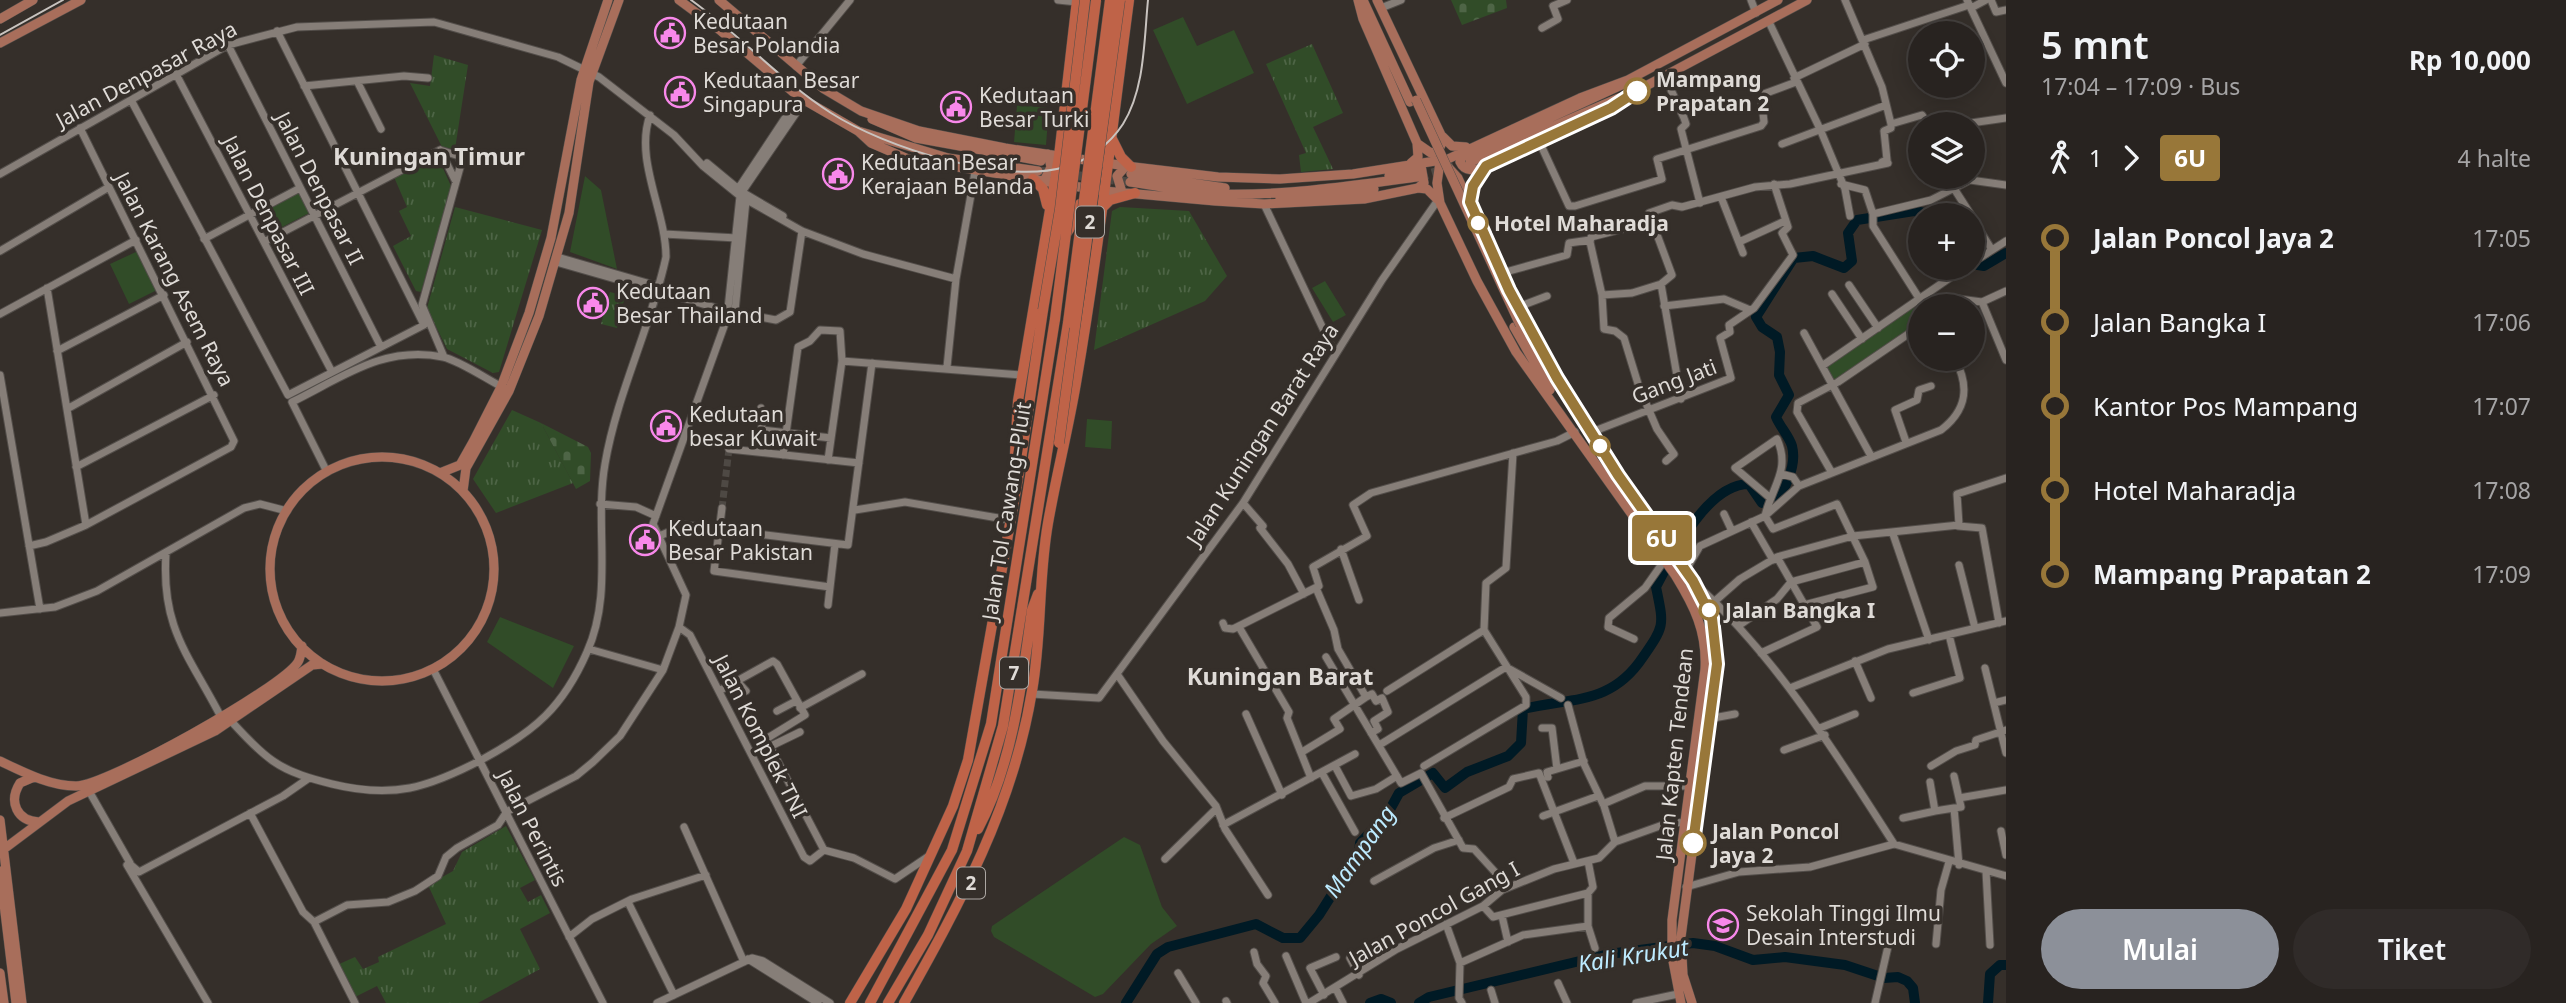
<!DOCTYPE html>
<html lang="id">
<meta charset="utf-8">
<style>
:root{--surface:#282320;--page:#302b29;--text:#f1f3f6;--muted:#a5a4a5;--line:#44403e;--accent:#8c9099}
body{margin:0;font-family:"Noto Sans",sans-serif;background:var(--page);color:var(--text);height:100vh;display:flex;flex-direction:column;font-size:26px;white-space:nowrap}
*{box-sizing:border-box;margin:0}
p{font-size:23px;color:var(--muted)}
.icon{flex:none;width:38px;height:38px;fill:none;stroke:currentColor;stroke-width:2;stroke-linecap:round;stroke-linejoin:round}
.map{position:relative;flex:1;overflow:hidden}
.side{display:flex;flex-direction:column;background:var(--surface);width:560px}
.side>*{flex:none}
.badge{padding:0 14px;border-radius:5px;font-size:24px;line-height:46px}
.buttons{position:absolute;left:1908px;top:21px;display:grid;gap:14px}
.buttons a{display:grid;place-items:center;width:77px;height:77px;border-radius:50%;background:var(--surface);box-shadow:0 4px 18px #0003,0 0 0 2px var(--line);font-size:35px}
.map>.badge{position:absolute;translate:-50% -50%;box-shadow:0 0 0 4px #fff}
.legs{display:flex;align-items:center;gap:10px;height:77px;padding:0 35px;font-size:23px}
.legs p{margin-inline-start:auto}
.head{display:flex;align-items:center;justify-content:space-between;height:119px;padding:0 35px}
h1{font-size:38px;font-weight:600;line-height:52px}
.primary-button{display:flex;gap:14px;margin-top:auto;padding:14px 35px}
.primary-button a{flex:1;height:80px;border-radius:42px;background:var(--accent);color:#fff;font-size:28px;font-weight:600;line-height:80px;text-align:center}
.primary-button a+a{background:var(--page);color:var(--text)}
ul{padding:0 35px;list-style:none}
li{display:flex;align-items:center;gap:24px;height:84px;font-size:26px}
li i{display:grid;place-items:center;width:10px;height:100%;margin:0 9px;background:currentColor}
li i::after{content:'';width:18px;height:18px;margin:-9px;border:5px solid;border-radius:50%;background:var(--surface)}
li p{margin-inline-start:auto}
li:first-child i{background:linear-gradient(#0000 50%,currentColor 0)}
li:last-child i{background:linear-gradient(currentColor 50%,#0000 0)}
main{display:flex;flex:1;min-height:0}
.map>svg:first-child{display:block}
</style>
<main>
<div class="map">
<svg width="2006" height="1003" viewBox="0 0 2006 1003">
<defs>
<pattern id="grass-tufts" width="24" height="20" patternUnits="userSpaceOnUse" patternTransform="scale(1.75)"><rect width="24" height="20" fill="#314c28"/><path d="M3 7l-1-3M5 7V3M7 7l1-3M15 17l-1-3M17 17v-4M19 17l1-3" fill="none" stroke="#4e6546"/></pattern>
<pattern id="cemetery-stones" width="16" height="16" patternUnits="userSpaceOnUse" patternTransform="scale(1.75)"><rect width="16" height="16" fill="#314c28"/><path d="M2 7V4a2 2 0 0 1 4 0v3zM10 15v-3a2 2 0 0 1 4 0v3z" fill="#4e6546"/></pattern>
</defs>
<rect width="100%" height="100%" fill="#352f2a"/>
<!-- grass -->
<path fill="url(#grass-tufts)" d="M1312,44L1343,113L1313,127L1333,169L1301,172L1299,155L1306,153L1266,64Z
M434,55L468,65L455,149L442,147L410,83L430,86Z
M437,155L451,186L421,292L416,291L393,246L411,236L399,211L407,207L394,177Z
M455,207L542,230L499,372L493,373L447,349L427,308Z
M1120,207L1189,211L1227,276L1205,301L1094,350L1112,211Z
M610,292L625,296L617,328L601,324Z
M512,410L541,423L573,483L496,513L473,479Z
M506,826L535,880L520,888L528,902L541,895L550,913L520,929L540,969L478,1003H386L377,986L353,998L337,965L355,957L363,969L379,962L378,957L446,924L428,885L453,871L462,852Z"/>
<!-- cemetery -->
<path fill="url(#cemetery-stones)" d="M1451,0H1506L1507,8L1462,25Z
M541,423L588,447L591,453L590,481L576,489Z"/>
<!-- park -->
<path fill="#314c28" d="M1183,17L1197,46L1234,30L1254,73L1187,104L1153,30Z
M1017,105L1049,108L1046,145L1014,142Z
M585,176L601,190L617,269L570,252Z
M298,191L309,213L269,234L257,212Z
M138,251L157,290L129,304L110,264Z
M1325,281L1346,315L1333,322L1312,288Z
M1914,307L1920,316V326L1835,382L1826,368Z
M1087,419L1112,421L1111,449L1085,447Z
M500,617L574,646L553,688L487,642Z
M1124,837L1140,845L1162,907L1177,926L1151,944L1103,994L1095,997L994,937L991,931L992,926Z"/>
<g fill="none" stroke-linecap="round" stroke-linejoin="round">
<!-- river -->
<path stroke="#001a25" stroke-width="10" d="M1972,264L1984,266L2006,253
M1126,1003L1157,954L1168,947L1256,924L1283,938H1300L1319,915L1359,852L1360,843L1387,815L1399,793L1433,773L1445,788L1467,772L1508,756L1521,743L1523,709C1573,697 1611,705 1643,657C1665,625 1664,626 1656,587C1673,554 1707,484 1749,484L1762,503L1770,505C1785,494 1797,465 1792,446C1789,436 1780,427 1776,417L1789,395L1779,375L1780,352L1777,337L1762,327L1756,317L1791,262L1794,258L1813,256L1844,268L1852,261L1848,233L1857,220L1914,211L1935,215
M1370,1003L1381,999L1391,1003
M1419,1003L1429,997L1609,954L1693,943L1715,946L1753,960L1785,957L1845,965L1884,978L1898,977L1907,981L1913,988L1915,1003
M1988,1003L1990,974L2000,965H2006"/>
<!-- minor-tunnel -->
<path stroke="#4e4944" stroke-width="7" stroke-dasharray="7 3.5" stroke-linecap="butt" d="M722,508L729,449"/>
<!-- major-tunnel -->
<path stroke="#4e4944" stroke-width="9" stroke-dasharray="9 4.5" stroke-linecap="butt" d="M1038,171L1130,182
M1419,177L1469,162"/>
<!-- minor casing -->
<g stroke="#534e4a" stroke-width="9">
<path id="minor" d="M1058,0L1077,2
M1751,0L1756,13
M1845,0L1882,87L1891,124
M1967,0L2006,83
M1991,0L1996,12L2006,10
M1381,8L1401,0
M1971,8L1986,0
M1769,22L1820,129L1845,189L1850,216
M1542,28L1558,19L1553,6L1567,0
M1863,40L1969,5
M228,45L381,347
M796,66L850,0
M176,74L332,372
M1665,77L1684,118L1686,124L1681,129L1700,203
M1794,78L1865,44
M357,81L381,129
M304,86L404,76L428,78
M131,100L288,395L424,325L277,31
M1891,124L1922,115L1928,124
M1964,124L2006,118
M1539,141L1569,206H1575L1662,179L1657,159L1761,126L1764,122L1761,95L1796,82
M1782,144L1886,105
M440,150L459,156L461,164L422,305L444,357
M440,150L455,180
M1882,162L1887,160L1884,131L1891,128V124
M707,163L742,192L783,216
M0,174L228,45L297,27L434,22L558,57L599,77L674,135L703,166L740,196L802,231L863,254L956,279
M1841,184L1865,190L1873,214
M738,189L799,97
M1955,190L1971,215
M742,192L805,100
M1721,197L1743,253
M1264,204L1335,354
M1972,218L1992,250
M1650,222L1591,237L1590,242L1602,295L1604,329L1615,331L1624,338L1639,387L1657,429L1674,454L1666,461
M664,234L737,238
M204,239L300,188
M264,242L440,150
M1739,242L1785,221
M0,251L109,187
M557,257L692,296
M556,262L727,311L776,320L790,312L802,231
M1972,263L2006,241
M1502,273L1567,255L1569,243L1590,240
M1849,285L1878,328
M47,288L86,525
M1832,294L1862,339
M1602,295L1632,293L1661,284
M1982,302L2006,360
M1664,306L1724,299L1750,310
M1924,306L1873,226V214L1931,200L1970,180L2006,185
M1946,306L1959,299L1982,302L2006,291
M1518,307L1547,296
M735,311L746,201
M0,314L136,240
M1804,333L1871,456
M57,351L164,295
M1822,366L1964,268
M947,367L956,279L975,172
M0,375L40,609
M1681,399L1661,284L1672,275L1649,213L1672,205L1682,207L1755,187L1790,184L1888,163
M761,408L762,430L831,438
M67,409L187,342
M1592,432L1731,378L1720,338L1730,332L1729,325L1754,308L1793,255L1782,233L1788,227L1774,184
M1906,442L1895,410L1917,400L1919,390L1931,386
M729,449L859,463
M783,455L798,347L810,341L820,330L840,331L842,361
M828,460L842,361L1022,375
M76,467L214,395
M327,472L292,402C343,377 384,345 443,357C461,361 489,381 506,389
M1832,473L1797,412L1798,403L1838,382L1920,326
M1781,474L1793,477L1799,486
M1243,503L1263,526L1260,528L1288,564L1304,594
M600,504L636,507L656,516
M722,508L714,571L830,587
M855,510L905,502L1010,520
M1724,514L1732,531
M1751,522L1773,560
M1958,526L1982,528L1999,623
M1893,534L1929,640
M657,537L685,525L848,545L872,363
M29,546L46,542L86,525L231,447L234,441L80,128
M1341,549L1359,600
M166,553C161,629 189,655 221,717
M1959,565L1975,628
M1686,570L1700,546L1765,516L1799,486L1941,430C1967,410 1970,387 1955,359
M1696,584C1777,658 1835,752 1894,844
M1715,601L1740,579L1777,557L1853,536L1959,525L1957,494L2006,478
M828,605L835,544
M1804,605L1873,587L1865,562
M0,613L55,607L97,591L244,508L260,504L287,511
M1223,623L1225,628L1233,629L1319,586L1313,567L1367,536L1353,505L1371,493L1557,441L1575,432
M1738,626L1777,599L1791,582L1865,562L1837,504L1773,529L1765,516C1772,486 1791,470 1777,439L1735,468L1768,496
M679,627L690,635L804,857L810,861L824,850
M1239,627L1289,712L1287,718L1311,778
M1484,630L1486,583L1506,568L1513,453
M1634,639L1608,627L1609,618L1645,588L1664,561
M589,649L663,670
M1761,653L1817,627L1777,557
M1326,657L1401,783L1421,773L1463,848L1474,849L1495,872L1502,890
M1855,661L1871,698
M1985,668L2006,753
M433,669L603,1003
M1117,674L1163,741L1216,806L1225,829L1268,895
M737,681L746,691
M1790,688L1888,649L2006,621
M719,691L773,661L777,664L805,715L766,739L824,850
M1387,691L1484,630
M1913,693L1960,678L1949,635
M1032,694L1099,698L1243,503L1382,280L1438,200
M1366,697L1372,694L1376,701L1382,698L1388,712L1374,721L1378,729L1371,733
M1994,703L2006,700
M1568,705L1584,764L1604,806L1615,842
M800,708L862,674
M777,711L796,701
M1246,714L1282,795
M1708,719L1735,714
M231,721C244,735 257,750 273,761C290,773 312,779 332,784C393,799 428,788 483,759C535,731 563,707 587,652C614,592 594,527 605,464C617,393 651,327 666,257C666,211 634,160 650,115
M1542,728H1552L1557,769
M1820,728L1855,714
M1381,744L1506,667L1561,698
M769,747L800,732
M1784,750L1825,735
M1302,752L1340,729L1334,719L1366,697L1338,649L1334,630L1316,588
M1335,766L1351,796L1376,789L1397,776
M1424,766L1526,705V697L1484,630
M1931,766L1956,751L1975,745L1976,740L2006,730
M1322,773L1355,832
M1954,776L1961,807L1954,808
M1548,777L1547,772L1584,761
M1930,782L1935,811L1954,808L1959,865
M89,791L130,863L127,865L208,1003
M1959,798L2006,790
M1603,804L1645,786H1689
M506,812L576,776L593,762L620,736L663,670L679,627L686,595L653,524L727,318L740,196
M250,813L303,912L314,922L355,1003
M1543,816L1598,796
M1444,818L1509,787L1513,779L1539,773L1574,863
M1903,818L1935,811
M1223,825L1355,754
M684,827L744,962
M2001,831L2006,855
M1615,842L1671,822L1684,823
M824,850L854,858L895,879L929,856
M1165,859L1216,809
M1588,861L1593,887L1588,893V926L1595,948
M132,866L139,872L283,796L309,778
M1986,871L1990,945
M1374,881L1434,848L1459,840
M1686,887L1739,872L1810,867L1894,844L2006,876
M628,902L674,995
M1483,906L1493,917L1588,893
M1502,916L1508,942
M314,922L347,905L388,902L415,891L438,876L446,857L457,848L498,825L506,813
M1446,924L1460,963L1459,998L1462,1003
M569,937L592,919L632,899L706,875
M1936,944L1941,890L1949,862
M1254,952L1257,964L1266,976L1263,983L1275,1003
M1286,956L1306,1003
M1350,958L1359,975
M748,959L818,1003
M1460,963L1523,935L1588,926
M1178,973L1196,1003
M1558,983L1567,1003
M1336,989L1343,1003
M1491,990L1495,1003
M1324,995L1310,968L1336,957
M1226,1001L1227,1003
M657,1003L752,958L763,961L830,1003
M1309,1003L1397,949L1483,906L1502,890L1554,869L1599,858L1615,842
M1636,1003L1678,994
M1875,1003L1890,938"/>
</g>
<!-- major casing -->
<g stroke="#534e4a" stroke-width="10">
<path id="major" d="M679,0L721,31L799,97L858,131L871,143L908,159L1104,191L1215,201L1264,204L1364,199L1418,188L1427,189L1437,199
M719,0L824,89L861,111L919,131L1005,148L1126,166L1218,177L1280,179L1353,174L1448,159L1580,98L1628,80L1778,0
M1358,0L1363,19L1417,143L1418,157L1411,163
M1363,0L1410,102
M1377,0L1441,135L1452,146L1466,147
M0,19L33,0
M0,43L81,0
M872,119L916,138L1041,161
M858,131L948,158L1038,171
M1418,144L1431,153L1438,151L1441,145
M1464,151L1460,162C1465,173 1475,170 1485,167
M1467,156L1624,84
M1440,162L1437,183L1440,203L1477,281L1516,352L1675,575C1694,606 1707,631 1705,669L1672,920V956L1681,1003
M1470,162L1619,98
M1416,163L1421,165L1424,183L1418,188
M1447,166L1458,178L1509,290L1547,357
M1131,174L1225,188
M1389,176L1415,171
M1044,181L1051,167L1048,154
M1130,182C1159,186 1188,193 1217,194C1284,196 1351,186 1417,177
M1122,192L1117,176L1126,166
M1280,198L1374,189
M1470,202L1473,186L1486,166L1611,108L1629,95L1807,0
M1520,325L1618,475L1693,581L1712,618L1717,664L1681,937L1683,975L1692,1003
M1514,327L1550,390
M270 569a112 112 0 1 1 224 0a112 112 0 1 1-224 0Z
M440,473L460,465L473,442L501,387L529,313L551,238L581,80L608,0
M463,491L466,468L509,391L539,316L569,213L589,82L619,0
M0,761C23,772 50,786 76,786C106,786 282,688 298,662C301,657 301,652 302,646
M34,777L20,783C8,802 17,821 39,822
M0,820L22,1003
M4,849L68,801L215,731L312,665L323,664
M0,871L16,1003
M0,973L4,1003"/>
</g>
<!-- highway casing -->
<g stroke="#534e4a" stroke-width="11">
<path id="highway" d="M1111,137L1121,157L1131,167
M1033,179L1043,189L1047,205
M1102,208L1110,200L1135,193
M1064,237L1074,222L1080,204
M1014,472L1018,401L1059,156L1077,0
M978,829C1013,763 1022,682 1032,610L1038,594
M850,1003L906,909L953,806L968,760L1019,473L1043,310
M870,1003L952,850L991,724L1055,319
M888,1003L928,935L967,851L1003,726L1068,323
M904,1003C960,903 1013,807 1032,691C1042,635 1038,580 1048,523C1056,477 1068,430 1076,383C1098,256 1112,128 1129,0"/>
</g>
<!-- minor -->
<use href="#minor" stroke="#867e78" stroke-width="7"/>
<!-- major -->
<use href="#major" stroke="#a86e5b" stroke-width="9"/>
<!-- highway -->
<use href="#highway" stroke="#bf6348" stroke-width="10"/>
<!-- tram -->
<path stroke="#c8c3bf" stroke-width="2" d="M691,0C740,35 781,81 831,113C884,147 1003,185 1065,167C1089,160 1110,144 1123,124C1145,89 1144,40 1148,0
M0,35L63,0"/>
<!-- major-bridge casing -->
<g stroke="#534e4a" stroke-width="10" stroke-linecap="butt">
<path id="major-bridge" d="M1416,100L1520,325"/>
</g>
<!-- highway-bridge casing -->
<g stroke="#534e4a" stroke-width="11" stroke-linecap="butt">
<path id="highway-bridge" d="M1043,310L1060,209L1085,0
M1055,319L1096,0
M1068,323L1110,0
M1059,443L1120,0"/>
</g>
<!-- major-bridge -->
<use href="#major-bridge" stroke="#a86e5b" stroke-width="9"/>
<!-- highway-bridge -->
<use href="#highway-bridge" stroke="#bf6348" stroke-width="10"/>
</g>
<g fill="none" stroke-linecap="round" stroke-linejoin="round">
<!-- line-1 casing -->
<g stroke="#fff" stroke-width="16">
<path id="line-1" d="M1637,91L1611,108L1486,166L1473,186L1470,202L1509,290L1557,378L1618,475L1693,581L1712,618L1717,664L1693,843"/>
</g>
<!-- line-1 -->
<use href="#line-1" stroke="#987739" stroke-width="10"/>
</g>
<!-- icons -->
<defs>
<g id="civic-ring" transform="scale(1.575)"><circle r="9.5" fill="#352f2a" stroke="#f888ea" stroke-width="1.5"/><path d="M-.6-6.5H3V-4.5H.6V-3L4-1V1h2V6H-6V1h2V-1L-.6-3ZM-1.2 2.5V6h2.4V2.5Z" fill="#f888ea"/></g>
<g id="university-ring" transform="scale(1.575)"><circle r="9.5" fill="#352f2a" stroke="#f888ea" stroke-width="1.5"/><path d="M0-5L7-2L0 1L-7-2ZM-4 1L0 2.5L4 1V4Q0 6-4 4Z" fill="#f888ea"/></g>
</defs>
<g fill-rule="evenodd">
<use href="#civic-ring" x="670" y="33"/>
<use href="#civic-ring" x="680" y="92"/>
<use href="#civic-ring" x="956" y="107"/>
<use href="#civic-ring" x="838" y="174"/>
<use href="#civic-ring" x="593" y="303"/>
<use href="#civic-ring" x="666" y="426"/>
<use href="#civic-ring" x="645" y="540"/>
<use href="#university-ring" x="1723" y="925"/>
</g>
<!-- markers -->
<g fill="#fff" stroke="#987739" stroke-width="3.5">
<circle cx="1637" cy="91" r="12"/>
<circle cx="1478" cy="223" r="9"/>
<circle cx="1600" cy="446" r="9"/>
<circle cx="1709" cy="610" r="9"/>
<circle cx="1693" cy="843" r="12"/>
</g>
<g text-anchor="middle" dominant-baseline="central" stroke-width="7" stroke-linejoin="round" paint-order="stroke">
<!-- shield labels -->
<g fill="#352f2a" stroke="#aca7a3" stroke-width="2">
<rect x="1076" y="206.5" width="28" height="31" rx="5"/>
<rect x="1000" y="657.5" width="28" height="31" rx="5"/>
<rect x="957" y="867.5" width="28" height="31" rx="5"/>
</g>
<g font-size="19" font-weight="bold" fill="#dfdbd7">
<text x="1090" y="222">2</text>
<text x="1014" y="673">7</text>
<text x="971" y="883">2</text>
</g>
<!-- poi labels -->
<g font-size="21" fill="#dfdbd7" stroke="#352f2a" text-anchor="start">
<text x="693" y="21">Kedutaan<tspan x="693" dy="24">Besar Polandia</tspan></text>
<text x="703" y="80">Kedutaan Besar<tspan x="703" dy="24">Singapura</tspan></text>
<text x="979" y="95">Kedutaan<tspan x="979" dy="24">Besar Turki</tspan></text>
<text x="861" y="162">Kedutaan Besar<tspan x="861" dy="24">Kerajaan Belanda</tspan></text>
<text x="616" y="291">Kedutaan<tspan x="616" dy="24">Besar Thailand</tspan></text>
<text x="689" y="414">Kedutaan<tspan x="689" dy="24">besar Kuwait</tspan></text>
<text x="668" y="528">Kedutaan<tspan x="668" dy="24">Besar Pakistan</tspan></text>
<text x="1746" y="913">Sekolah Tinggi Ilmu<tspan x="1746" dy="24">Desain Interstudi</tspan></text>
</g>
<!-- street labels -->
<g font-size="21" fill="#dfdbd7" stroke="#352f2a">
<text transform="translate(146 74) rotate(-28)">Jalan Denpasar Raya</text>
<text transform="translate(320 188) rotate(63)">Jalan Denpasar II</text>
<text transform="translate(269 215) rotate(63)">Jalan Denpasar III</text>
<text transform="translate(175 279) rotate(63)">Jalan Karang Asem Raya</text>
<text transform="translate(1674 381) rotate(-21)">Gang Jati</text>
<text transform="translate(1262 434) rotate(-57)">Jalan Kuningan Barat Raya</text>
<text transform="translate(1006 511) rotate(-81)">Jalan Tol Cawang–Pluit</text>
<text transform="translate(761 736) rotate(63)">Jalan Komplek TNI</text>
<text transform="translate(1674 754) rotate(-84)">Jalan Kapten Tendean</text>
<text transform="translate(533 828) rotate(63)">Jalan Perintis</text>
<text transform="translate(1434 913) rotate(-29)">Jalan Poncol Gang I</text>
</g>
<!-- stop labels -->
<g font-size="21" font-weight="bold" fill="#dfdbd7" stroke="#352f2a" text-anchor="start">
<text x="1656" y="79">Mampang<tspan x="1656" dy="24">Prapatan 2</tspan></text>
<text x="1494" y="223">Hotel Maharadja</text>
<text x="1725" y="610">Jalan Bangka I</text>
<text x="1712" y="831">Jalan Poncol<tspan x="1712" dy="24">Jaya 2</tspan></text>
</g>
<!-- water labels -->
<g font-size="23" font-style="italic" fill="#bdebff" stroke="#352f2a">
<text transform="translate(1359 851) rotate(-55)">Mampang</text>
<text transform="translate(1633 955) rotate(-9)">Kali Krukut</text>
</g>
<!-- quarter labels -->
<g font-size="24" font-weight="bold" fill="#dfdbd7" stroke="#352f2a">
<text x="429" y="155">Kuningan Timur</text>
<text x="1280" y="675">Kuningan Barat</text>
</g>
</g>
</svg>
<div class="buttons">
<a><svg class="icon" aria-label="locate" viewBox="0 0 24 24"><circle cx="12" cy="12" r="6"/><path d="M12 2v4M12 18v4M2 12h4M18 12h4"/></svg></a>
<a><svg class="icon" aria-label="layers" viewBox="0 0 24 24"><path d="M12 4l9 5-9 5-9-5zM3 14l9 5 9-5"/></svg></a>
<a>+</a>
<a>−</a>
</div>
<b class="badge" style="left:1662px;top:538px;background:#987739;color:#fff">6U</b>
</div>
<section class="side">
<div class="head"><div><h1>5 mnt</h1><p>17:04 – 17:09 · Bus</p></div><b>Rp 10,000</b></div>
<div class="legs"><svg class="icon" aria-label="walk" viewBox="0 0 24 24"><circle cx="13" cy="4" r="2"/><path d="M13 8l-2 6 4 7M11 14l-3 7M7 12l3-4h3l4 4"/></svg>1<svg class="icon" aria-label="forward" viewBox="0 0 24 24"><path d="M9 5l7 7-7 7"/></svg><b class="badge" style="background:#987739;color:#fff">6U</b><p>4 halte</p></div>
<ul>
<li><i style="color:#987739"></i><b>Jalan Poncol Jaya 2</b><p>17:05</p></li>
<li><i style="color:#987739"></i><span>Jalan Bangka I</span><p>17:06</p></li>
<li><i style="color:#987739"></i><span>Kantor Pos Mampang</span><p>17:07</p></li>
<li><i style="color:#987739"></i><span>Hotel Maharadja</span><p>17:08</p></li>
<li><i style="color:#987739"></i><b>Mampang Prapatan 2</b><p>17:09</p></li>
</ul>
<div class="primary-button"><a>Mulai</a><a>Tiket</a></div>
</section>
</main>
